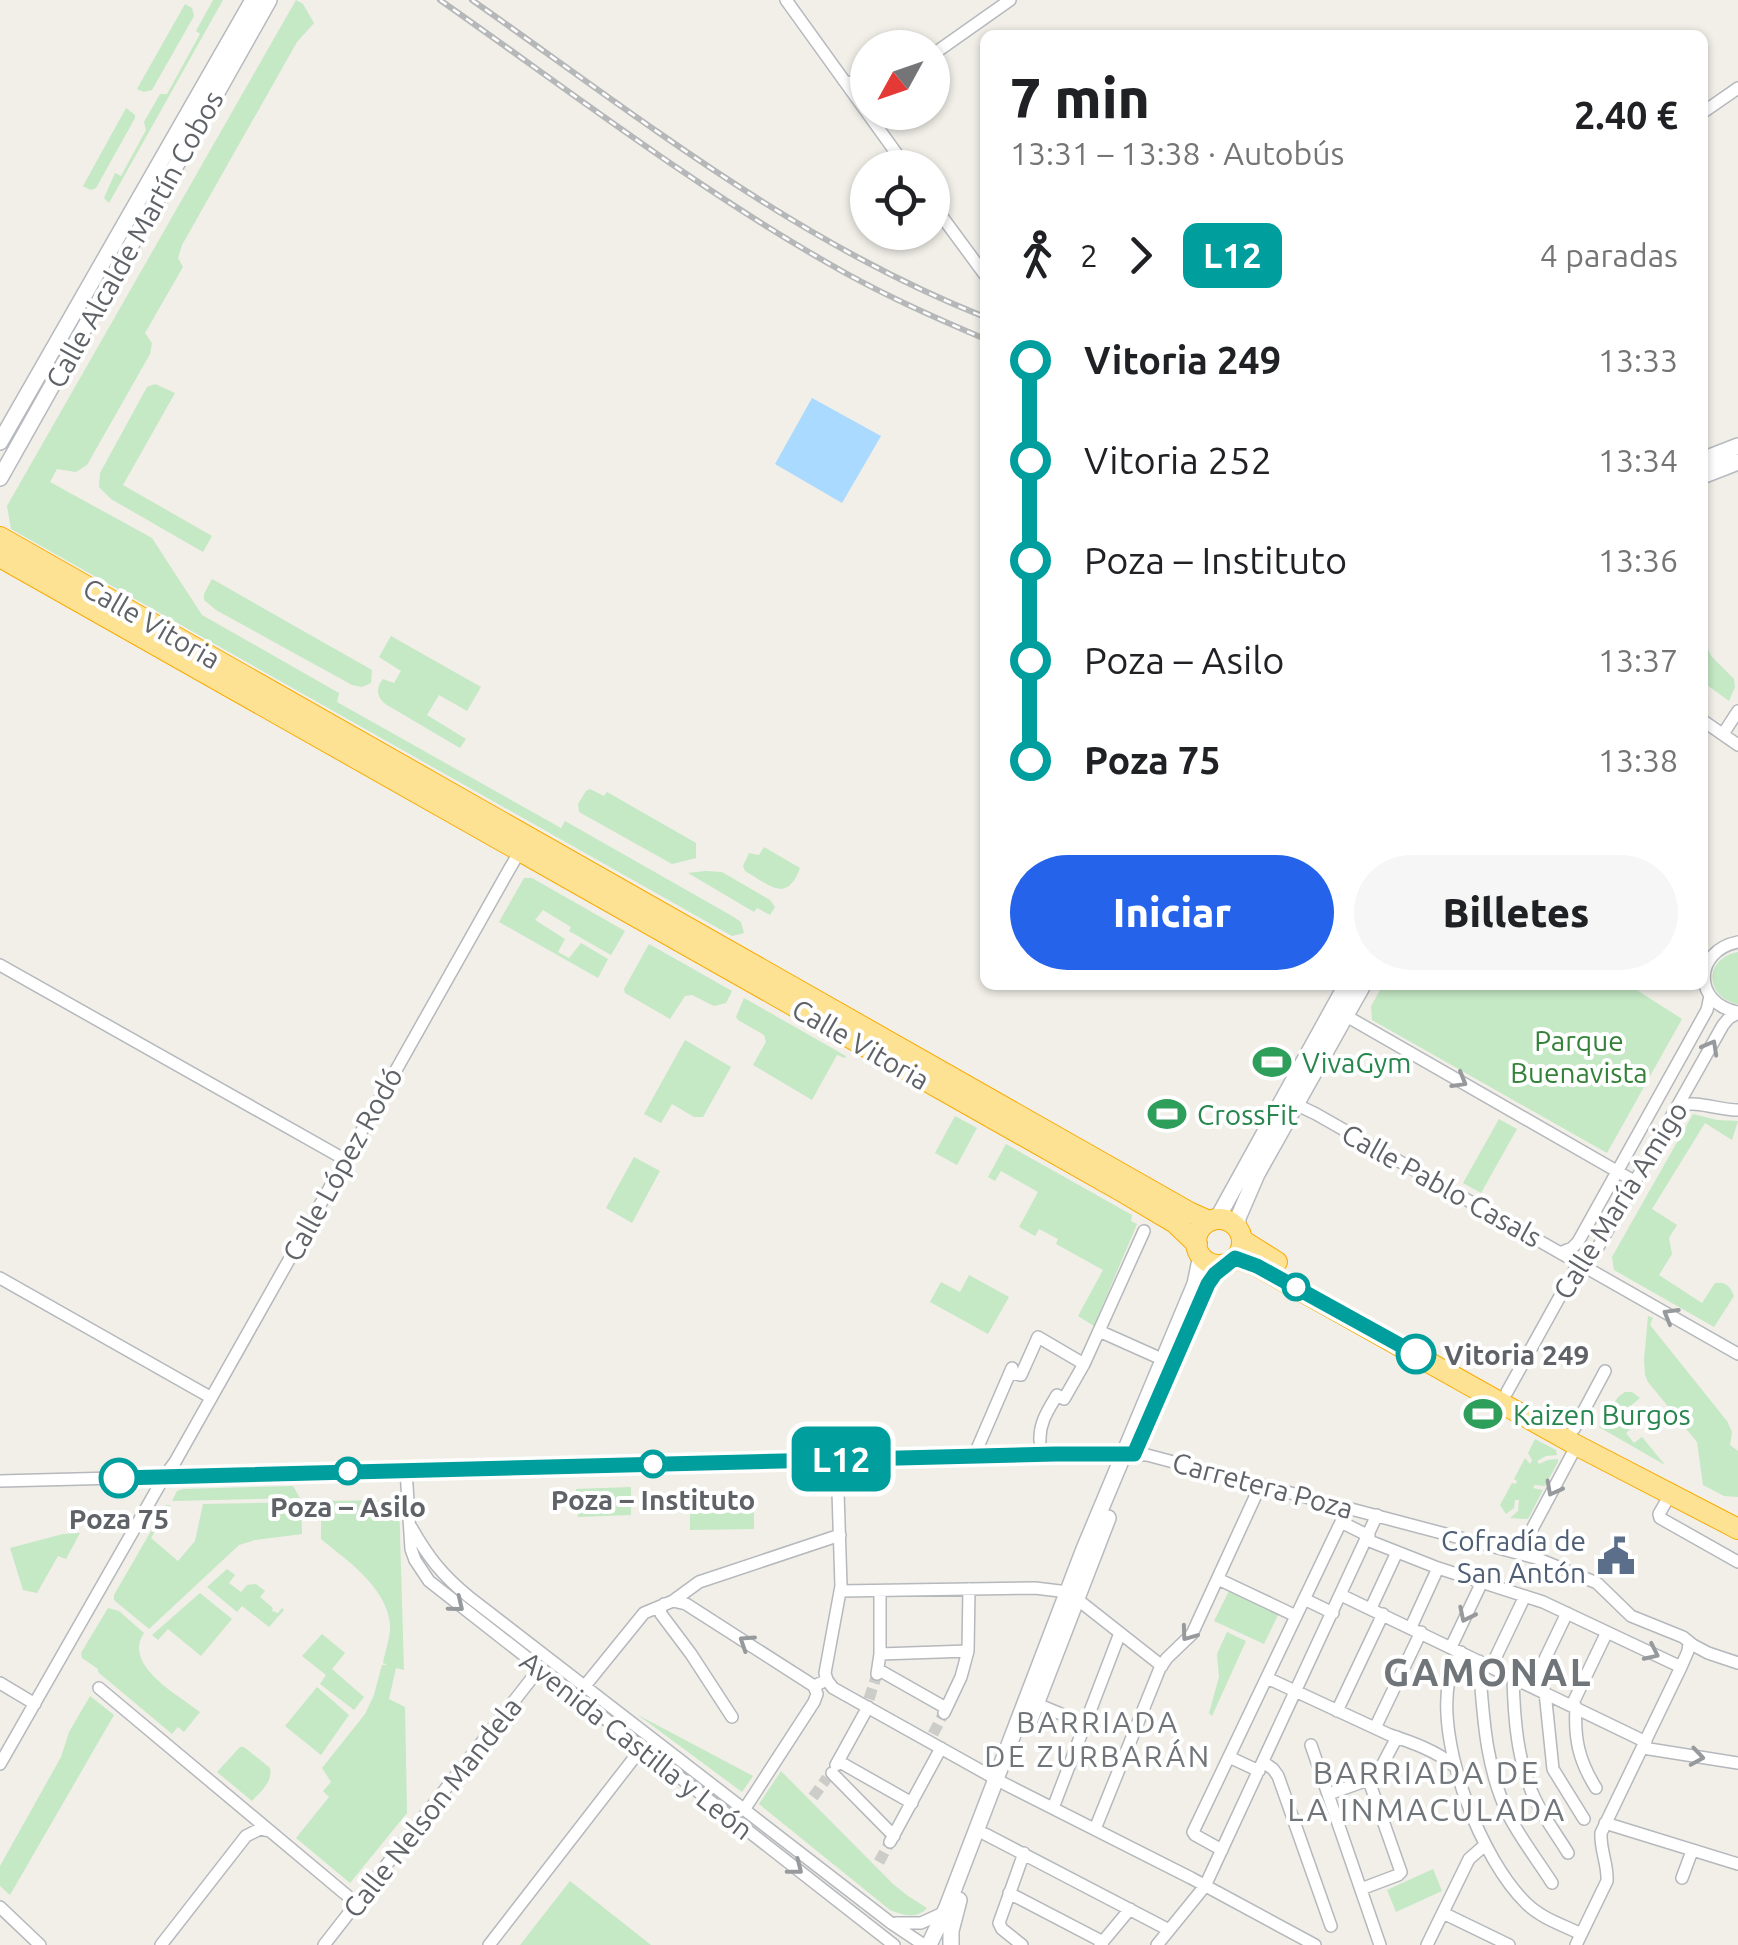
<!DOCTYPE html>
<html lang="es">
<meta charset="utf-8">
<style>
:root{--surface:#fff;--page:#f6f6f6;--text:#202124;--muted:#757577;--accent:#2563eb}
body{margin:0;font-family:Ubuntu,sans-serif;background:var(--page);color:var(--text);height:100vh;display:flex;flex-direction:column;font-size:38px;white-space:nowrap}
*{box-sizing:border-box;margin:0}
p{font-size:32px;color:var(--muted)}
.icon{flex:none;width:55px;height:55px;fill:none;stroke:currentColor;stroke-width:2;stroke-linecap:round;stroke-linejoin:round}
.map{position:relative;flex:1;overflow:hidden}
.panel{position:absolute;left:980px;top:30px;width:728px;height:960px;display:flex;flex-direction:column;background:var(--surface);border-radius:15px;box-shadow:0 2px 8px #0004}
.panel>*{flex:none}
.badge{padding:0 20px;border-radius:15px;font-size:35px;line-height:65px}
.needle{width:65px;rotate:230deg}
.tools{position:absolute;left:850px;top:30px;display:grid;gap:20px}
.tools a{display:grid;place-items:center;width:100px;height:100px;border-radius:50%;background:var(--surface);box-shadow:0 2px 8px #0004;font-size:50px}
.map>.badge{position:absolute;translate:-50% -50%;box-shadow:0 0 0 5px #fff}
.legs{display:flex;align-items:center;gap:15px;height:110px;padding:0 30px;font-size:32px}
.legs p{margin-inline-start:auto}
.overview{display:flex;align-items:center;justify-content:space-between;height:170px;padding:0 30px}
h1{font-size:55px;font-weight:800;line-height:75px}
.button{display:flex;gap:20px;margin-top:auto;padding:20px 30px}
.button a{flex:1;height:115px;border-radius:60px;background:var(--accent);color:#fff;font-size:40px;font-weight:800;line-height:115px;text-align:center}
.button a+a{background:var(--page);color:var(--text)}
ul{padding:0 30px;list-style:none}
li{display:flex;align-items:center;gap:35px;height:100px;font-size:38px}
li i{display:grid;place-items:center;width:15px;height:100%;margin:0 12px;background:currentColor}
li i::after{content:'';width:25px;height:25px;margin:-12px;border:8px solid;border-radius:50%;background:var(--surface)}
li p{margin-inline-start:auto}
li:first-child i{background:linear-gradient(#0000 50%,currentColor 0)}
li:last-child i{background:linear-gradient(currentColor 50%,#0000 0)}
.map>svg:first-child{display:block}
</style>
<div class="map">
<svg width="1738" height="1945" viewBox="0 0 1738 1945">
<rect width="100%" height="100%" fill="#f1efe8"/>
<!-- green -->
<path fill="#c5e8c5" d="M213,0H223L109,203L104,198L115,173L121,176L146,130L144,122L160,94H167L200,34L196,31Z
M296,0L303,4L314,23L297,42L182,245L178,258L183,267L145,333L152,343L150,354L87,465L76,472L57,469L50,482L152,538L202,615L339,693L337,702L561,828L565,821L732,916L741,922L744,933L732,936L11,529L7,506Z
M185,4L192,8L194,16L152,90L144,92L137,89Z
M126,108L135,115V118L96,188L91,190L83,186Z
M155,384L175,393L123,485L212,536L203,552L111,499L99,487L100,473L147,387Z
M212,579L372,670L371,683L362,687L352,685L216,610L204,600V594Z
M1703,615L1708,649L1711,656L1734,679L1735,687L1729,701L1703,682Z
M391,636L481,687L467,711L439,695L427,715L466,739L460,748L387,705C377,698 375,689 383,679L394,683L401,671L379,657Z
M590,789L604,796L607,792L696,843V858L672,864L579,812L578,804L586,791Z
M764,847L800,868C787,904 769,885 745,871L743,866L749,853L759,855Z
M705,871L722,872L770,900L775,907L770,915L757,908L754,912L688,873Z
M524,878H532L625,931L611,955L569,931L571,927L543,910L535,920L565,939L558,952L569,958L581,943L608,959L598,978L499,922Z
M649,944L732,991L726,1003L714,1006L692,995L685,996L670,1019L625,993L624,989Z
M1738,952V1004C1704,997 1704,958 1738,952Z
M1383,985H1629L1682,1019L1607,1153L1372,1020L1371,1006Z
M744,998L846,1056L845,1058L837,1055L812,1100L753,1065L766,1042L764,1035L738,1020L736,1017Z
M685,1040L731,1067L703,1117H694L672,1104L661,1123L644,1114Z
M1693,1114L1717,1120L1738,1121L1732,1140L1705,1123L1652,1209L1677,1225L1669,1238L1672,1254L1659,1275L1702,1303L1715,1283C1726,1282 1730,1286 1734,1296L1714,1327L1614,1270L1612,1257Z
M955,1116L977,1128L957,1165L935,1153Z
M1499,1119L1517,1129L1481,1193L1463,1183Z
M1006,1144L1132,1215L1131,1221L1137,1224L1094,1326L1078,1316L1103,1270L1056,1244L1058,1239L1039,1229L1035,1236L1019,1227L1038,1192L1001,1171L995,1181L988,1177Z
M634,1157L660,1171L632,1223L606,1208Z
M969,1275L1009,1297L988,1334L930,1302L941,1282L960,1292Z
M1648,1316L1653,1318L1650,1325L1727,1421L1732,1432L1730,1445L1738,1451V1497L1724,1496L1703,1485L1697,1442L1648,1382L1645,1375L1644,1360Z
M1625,1392H1632L1640,1398L1622,1413L1633,1427L1626,1433L1634,1443L1642,1437L1665,1465L1599,1427L1618,1397Z
M1535,1439L1556,1450L1557,1455L1546,1456L1537,1461L1539,1464L1548,1460L1558,1459V1462L1545,1486L1535,1485L1533,1488L1543,1490L1528,1519L1510,1518L1518,1511L1519,1500H1515L1514,1508L1506,1514L1500,1505L1512,1483L1516,1484L1517,1481L1514,1479L1525,1458L1530,1464L1532,1460L1528,1453Z
M293,1486L300,1498L172,1501L177,1491L183,1489Z
M631,1487V1515L578,1517L576,1489Z
M399,1500L404,1670L396,1668L389,1699L405,1707L407,1813L350,1883L296,1838L329,1797L323,1791L331,1782L322,1768L365,1714L374,1695L382,1665H387L383,1663C385,1651 391,1636 390,1624C386,1586 346,1560 321,1539V1501Z
M301,1502L302,1534L255,1540L239,1545L149,1629L114,1600V1595L166,1505H170L151,1538L178,1561L195,1541L203,1504Z
M754,1511V1529L690,1530V1513Z
M80,1533L66,1559L58,1556L37,1593L23,1590L10,1548L63,1534Z
M227,1569L235,1575L229,1583L241,1592L247,1585L256,1584L265,1591L260,1597L273,1608L272,1611L278,1613L282,1608L284,1610L269,1627L242,1606L237,1612L207,1587Z
M1230,1589L1279,1613L1264,1644L1214,1621Z
M200,1593L232,1619L201,1656L168,1629L158,1640L152,1635Z
M108,1608L119,1611L144,1633C122,1665 178,1695 200,1712L184,1732L178,1727L172,1734L98,1672V1669L82,1658L81,1653Z
M1227,1632L1246,1641L1212,1716L1209,1713L1219,1677L1217,1654Z
M322,1634L345,1653L332,1669L364,1697L354,1710L320,1684L326,1675L302,1656Z
M317,1687L349,1715L321,1755L285,1726Z
M90,1696L114,1715L10,1895L0,1886V1866L61,1757L69,1732Z
M638,1715L753,1776L742,1792Z
M240,1747H244L270,1768C273,1782 261,1791 252,1801L217,1772Z
M781,1771L893,1884L908,1896L927,1908C916,1920 903,1915 890,1910L759,1804Z
M1433,1869L1442,1891L1396,1912L1387,1890Z
M570,1881L651,1945H520Z"/>
<!-- water -->
<path fill="#aadaff" d="M812,398L881,436L842,503L775,464Z"/>
<g fill="none" stroke-linecap="round" stroke-linejoin="round">
<!-- street-tunnel -->
<path stroke="#ccccc8" stroke-width="11" stroke-dasharray="11 5.5" stroke-linecap="butt" d="M869,1699L877,1674
M933,1734L944,1713
M813,1797L827,1778
M879,1862L890,1842"/>
<!-- street casing -->
<g stroke="#b5b8bc" stroke-width="14">
<path id="street" d="M786,0L907,168
M932,55L1010,0
M844,81L868,87
M1702,113L1738,88
M932,203L985,275
M1702,720L1738,745
M1723,734L1738,711
M1738,942C1693,951 1693,1004 1738,1012
M0,965L344,1159
M1341,1013L1634,1181
M1289,1101L1316,1114L1738,1354
M1678,1106C1697,1100 1718,1110 1738,1110
M1562,1252L1572,1248L1578,1242L1707,1010L1710,996
M0,1278L210,1397
M1099,1331L1155,1356
M1010,1373L1021,1375L1038,1337L1084,1364
M1507,1392L1579,1262L1593,1256L1723,1025L1729,1018L1738,1013
M1574,1429L1605,1371
M1040,1441C1039,1423 1048,1410 1057,1395L1064,1399L1084,1364L1144,1231
M974,1456L1012,1368
M406,1470L411,1549L415,1560L429,1581L894,1945
M0,1481L1082,1453L1147,1455L1536,1558L1597,1583L1631,1616L1683,1637L1693,1645L1708,1653L1738,1663
M1667,1500L1659,1514L1660,1518L1738,1562
M1341,1522L1369,1536
M411,1527C428,1557 442,1575 469,1597L891,1923L924,1945
M1367,1540L1438,1568L1543,1602L1681,1667
M1536,1558C1527,1550 1527,1544 1530,1533L1578,1443
M1218,1579L1296,1616
M840,1591L1035,1588L1068,1592L1162,1666
M1341,1595L1646,1742
M1304,1599L1333,1613
M673,1601L699,1582L840,1535
M664,1604L660,1609L661,1614L691,1654L732,1717
M1371,1608L1397,1552
M1411,1627L1438,1568
M1451,1647L1482,1582
M1461,1652C1456,1661 1451,1670 1449,1680C1436,1744 1481,1860 1527,1904C1541,1918 1563,1925 1581,1934
M880,1654L968,1651
M1479,1661C1483,1713 1485,1768 1509,1816C1521,1839 1538,1861 1552,1883
M1491,1667L1525,1596
M879,1670L946,1708
M877,1674L880,1654V1592
M1513,1677C1514,1718 1517,1762 1535,1799C1544,1818 1557,1835 1568,1853
M1267,1678L1390,1735C1411,1742 1437,1751 1454,1766
M827,1680L833,1688L1005,1784L1191,1878L1315,1945
M827,1680L825,1673L841,1586L837,1460
M0,1683L35,1704
M1532,1686L1567,1613
M584,1687L644,1613L673,1601L686,1604L814,1686L827,1680
M99,1688L356,1903
M1545,1692L1553,1769L1584,1819
M1037,1704L1085,1724
M1572,1705L1607,1632
M1576,1707C1574,1739 1579,1761 1596,1788
M1337,1711L1383,1614
M944,1713L961,1677L968,1651L969,1589
M1375,1728L1421,1632
M1311,1745L1380,1945
M1643,1748L1738,1763
M1229,1757L1259,1771
M838,1761L912,1803
M1263,1762L1273,1769L1278,1776L1331,1926
M0,1764L164,1477L175,1462L510,868L520,851L524,849
M836,1765L868,1707
M832,1773L894,1836
M1329,1794L1376,1777L1397,1737
M1053,1808L1120,1633
M744,1810L814,1702L817,1694L814,1686
M1605,1823L1738,1864
M1095,1829L1160,1668L1167,1658L1192,1634L1261,1484
M985,1834L1169,1930
M890,1842L941,1748
M1222,1850L1195,1835L1193,1832L1341,1522L1345,1507
M1682,1878L1692,1851
M1361,1889L1398,1875L1401,1872L1369,1781
M1009,1893L1103,1942
M0,1907L40,1945
M1443,1913L1509,1945
M896,1923H921L945,1912
M161,1945L246,1836L260,1829L269,1831
M324,1945L539,1669
M489,1945L641,1749
M1022,1945L1002,1929L999,1923L1024,1853
M1100,1945L1130,1909
M1157,1945L1205,1886L1377,1515
M1427,1945L1469,1859L1485,1845
M1576,1945L1607,1881C1608,1864 1600,1850 1601,1833L1681,1667L1688,1651L1689,1642"/>
</g>
<!-- secondary casing -->
<g stroke="#b6babf" stroke-width="18">
<path id="secondary" d="M0,442L253,0
M1702,460L1738,446
M1702,476L1738,462
M0,478L269,0
M1217,1219L1346,985
M1238,1228V1218L1257,1174L1363,985
M1134,1455L1201,1300L1215,1274L1226,1263
M1028,1725L1108,1518
M929,1945L947,1907L1084,1549L1195,1284L1201,1255
M951,1945V1931L959,1900"/>
</g>
<!-- highway casing -->
<g stroke="#f9ab00" stroke-width="22">
<path id="highway" d="M0,537L1189,1212L1209,1221
M0,557L1121,1191L1175,1223L1197,1244
M1196 1242a23 23 0 1 1 46 0a23 23 0 1 1-46 0Z
M1242,1240L1277,1262
M1235,1258L1257,1266L1576,1445L1738,1529"/>
</g>
<!-- street -->
<use href="#street" stroke="#fff" stroke-width="11"/>
<!-- secondary -->
<use href="#secondary" stroke="#fff" stroke-width="15"/>
<!-- highway -->
<use href="#highway" stroke="#fde293" stroke-width="20"/>
<!-- rail casing -->
<g stroke="#b6b7b8" stroke-width="6">
<path id="rail" d="M440,0C567,89 692,185 826,262C877,292 931,316 985,339
M472,0C636,115 797,243 985,317"/>
</g>
<!-- rail -->
<use href="#rail" stroke="#fff" stroke-width="2.5" stroke-dasharray="8" stroke-linecap="butt"/>
</g>
<!-- one-way arrows -->
<defs><path id="oneway-chevron" d="M-2-3.5L2.5 0L-2 3.5" fill="none" stroke-width="1.6" stroke-linecap="round" stroke-linejoin="round" transform="scale(2.5)"/></defs>
<g stroke="#979a9d">
<use href="#oneway-chevron" transform="translate(1711 1047) rotate(-61)"/>
<use href="#oneway-chevron" transform="translate(1460 1081) rotate(30)"/>
<use href="#oneway-chevron" transform="translate(1670 1315) rotate(-150)"/>
<use href="#oneway-chevron" transform="translate(1553 1489) rotate(118)"/>
<use href="#oneway-chevron" transform="translate(457 1605) rotate(39)"/>
<use href="#oneway-chevron" transform="translate(1466 1615) rotate(116)"/>
<use href="#oneway-chevron" transform="translate(1188 1634) rotate(126)"/>
<use href="#oneway-chevron" transform="translate(746 1642) rotate(-147)"/>
<use href="#oneway-chevron" transform="translate(1652 1653) rotate(25)"/>
<use href="#oneway-chevron" transform="translate(1697 1757) rotate(9)"/>
<use href="#oneway-chevron" transform="translate(796 1868) rotate(38)"/>
</g>
<g fill="none" stroke-linecap="round" stroke-linejoin="round">
<!-- line-1 casing -->
<g stroke="#fff" stroke-width="22">
<path id="line-1" d="M119,1478L1055,1454H1134L1208,1284L1215,1274L1235,1258L1257,1266L1416,1354"/>
</g>
<!-- line-1 -->
<use href="#line-1" stroke="#009e9d" stroke-width="15"/>
</g>
<!-- icons -->
<defs>
<g id="stadium-bare" transform="scale(3)"><path d="M0-5a6.5 5 0 1 0 0 10a6.5 5 0 1 0 0-10ZM-3.5-1.8h7v3.6h-7Z" fill="#2e9e5b" stroke="#fff" stroke-width="2.5" paint-order="stroke"/></g>
<g id="civic-bare" transform="scale(3)"><path d="M-.6-6.5H3V-4.5H.6V-3L4-1V1h2V6H-6V1h2V-1L-.6-3ZM-1.2 2.5V6h2.4V2.5Z" fill="#5c6f8a" stroke="#fff" stroke-width="2.5" paint-order="stroke"/></g>
</defs>
<g fill-rule="evenodd">
<use href="#stadium-bare" x="1272" y="1062"/>
<use href="#stadium-bare" x="1167" y="1114"/>
<use href="#stadium-bare" x="1483" y="1414"/>
<use href="#civic-bare" x="1616" y="1556"/>
</g>
<!-- markers -->
<g fill="#fff" stroke="#009e9d" stroke-width="5">
<circle cx="1296" cy="1287" r="12"/>
<circle cx="1416" cy="1354" r="18"/>
<circle cx="653" cy="1464" r="12"/>
<circle cx="348" cy="1471" r="12"/>
<circle cx="119" cy="1478" r="18"/>
</g>
<g text-anchor="middle" dominant-baseline="central" stroke-width="8" stroke-linejoin="round" paint-order="stroke">
<!-- street labels -->
<g font-size="28" fill="#5f6368" stroke="#fff">
<text transform="translate(134 239) rotate(-61)">Calle Alcalde Martín Cobos</text>
<text transform="translate(152 623) rotate(30)">Calle Vitoria</text>
<text transform="translate(861 1044) rotate(30)">Calle Vitoria</text>
<text transform="translate(342 1164) rotate(-61)">Calle López Rodó</text>
<text transform="translate(1442 1185) rotate(29)">Calle Pablo Casals</text>
<text transform="translate(1620 1200) rotate(-58)">Calle María Amigo</text>
<text transform="translate(1263 1485) rotate(15)">Carretera Poza</text>
<text transform="translate(637 1745) rotate(38)">Avenida Castilla y León</text>
<text transform="translate(432 1807) rotate(-52)">Calle Nelson Mandela</text>
</g>
<!-- park labels -->
<g font-size="28" fill="#348238" stroke="#fff">
<text x="1579" y="1040">Parque<tspan x="1579" dy="32">Buenavista</tspan></text>
</g>
<!-- leisure labels -->
<g font-size="28" fill="#27864d" stroke="#fff" text-anchor="start">
<text x="1302" y="1062">VivaGym</text>
<text x="1197" y="1114">CrossFit</text>
<text x="1513" y="1414">Kaizen Burgos</text>
</g>
<!-- stop labels -->
<g font-size="28" font-weight="bold" fill="#5f6368" stroke="#fff">
<text x="1444" y="1354" text-anchor="start">Vitoria 249</text>
<text x="653" y="1499">Poza – Instituto</text>
<text x="348" y="1506">Poza – Asilo</text>
<text x="119" y="1518">Poza 75</text>
</g>
<!-- service labels -->
<g font-size="28" fill="#4e5e75" stroke="#fff" text-anchor="end">
<text x="1586" y="1540">Cofradía de<tspan x="1586" dy="32">San Antón</tspan></text>
</g>
<!-- neighbourhood labels -->
<g font-size="30" letter-spacing="2.5" fill="#70757a" stroke="#fff">
<text x="1098" y="1722">BARRIADA<tspan x="1098" dy="34">DE ZURBARÁN</tspan></text>
</g>
<!-- quarter labels -->
<g font-size="32" letter-spacing="2.5" fill="#70757a" stroke="#fff">
<text x="1427" y="1772">BARRIADA DE<tspan x="1427" dy="37">LA INMACULADA</tspan></text>
</g>
<!-- district labels -->
<g font-size="38" font-weight="bold" letter-spacing="2.5" fill="#70757a" stroke="#fff">
<text x="1488" y="1672">GAMONAL</text>
</g>
</g>
</svg>
<div class="tools">
<a><svg class="needle" viewBox="-14 -14 28 28"><path d="M0-13l5 13h-10z" fill="#e53935"/><path d="M0 13l5-13h-10z" fill="#757577"/></svg></a>
<a><svg class="icon" aria-label="locate" viewBox="0 0 24 24"><circle cx="12" cy="12" r="6"/><path d="M12 2v4M12 18v4M2 12h4M18 12h4"/></svg></a>
</div>
<b class="badge" style="left:841px;top:1459px;background:#009e9d;color:#fff">L12</b>
<section class="panel">
<div class="overview"><div><h1>7 min</h1><p>13:31 – 13:38 · Autobús</p></div><b>2.40 €</b></div>
<div class="legs"><svg class="icon" aria-label="walk" viewBox="0 0 24 24"><circle cx="13" cy="4" r="2"/><path d="M13 8l-2 6 4 7M11 14l-3 7M7 12l3-4h3l4 4"/></svg>2<svg class="icon" aria-label="forward" viewBox="0 0 24 24"><path d="M9 5l7 7-7 7"/></svg><b class="badge" style="background:#009e9d;color:#fff">L12</b><p>4 paradas</p></div>
<ul>
<li><i style="color:#009e9d"></i><b>Vitoria 249</b><p>13:33</p></li>
<li><i style="color:#009e9d"></i><span>Vitoria 252</span><p>13:34</p></li>
<li><i style="color:#009e9d"></i><span>Poza – Instituto</span><p>13:36</p></li>
<li><i style="color:#009e9d"></i><span>Poza – Asilo</span><p>13:37</p></li>
<li><i style="color:#009e9d"></i><b>Poza 75</b><p>13:38</p></li>
</ul>
<div class="button"><a>Iniciar</a><a>Billetes</a></div>
</section>
</div>
